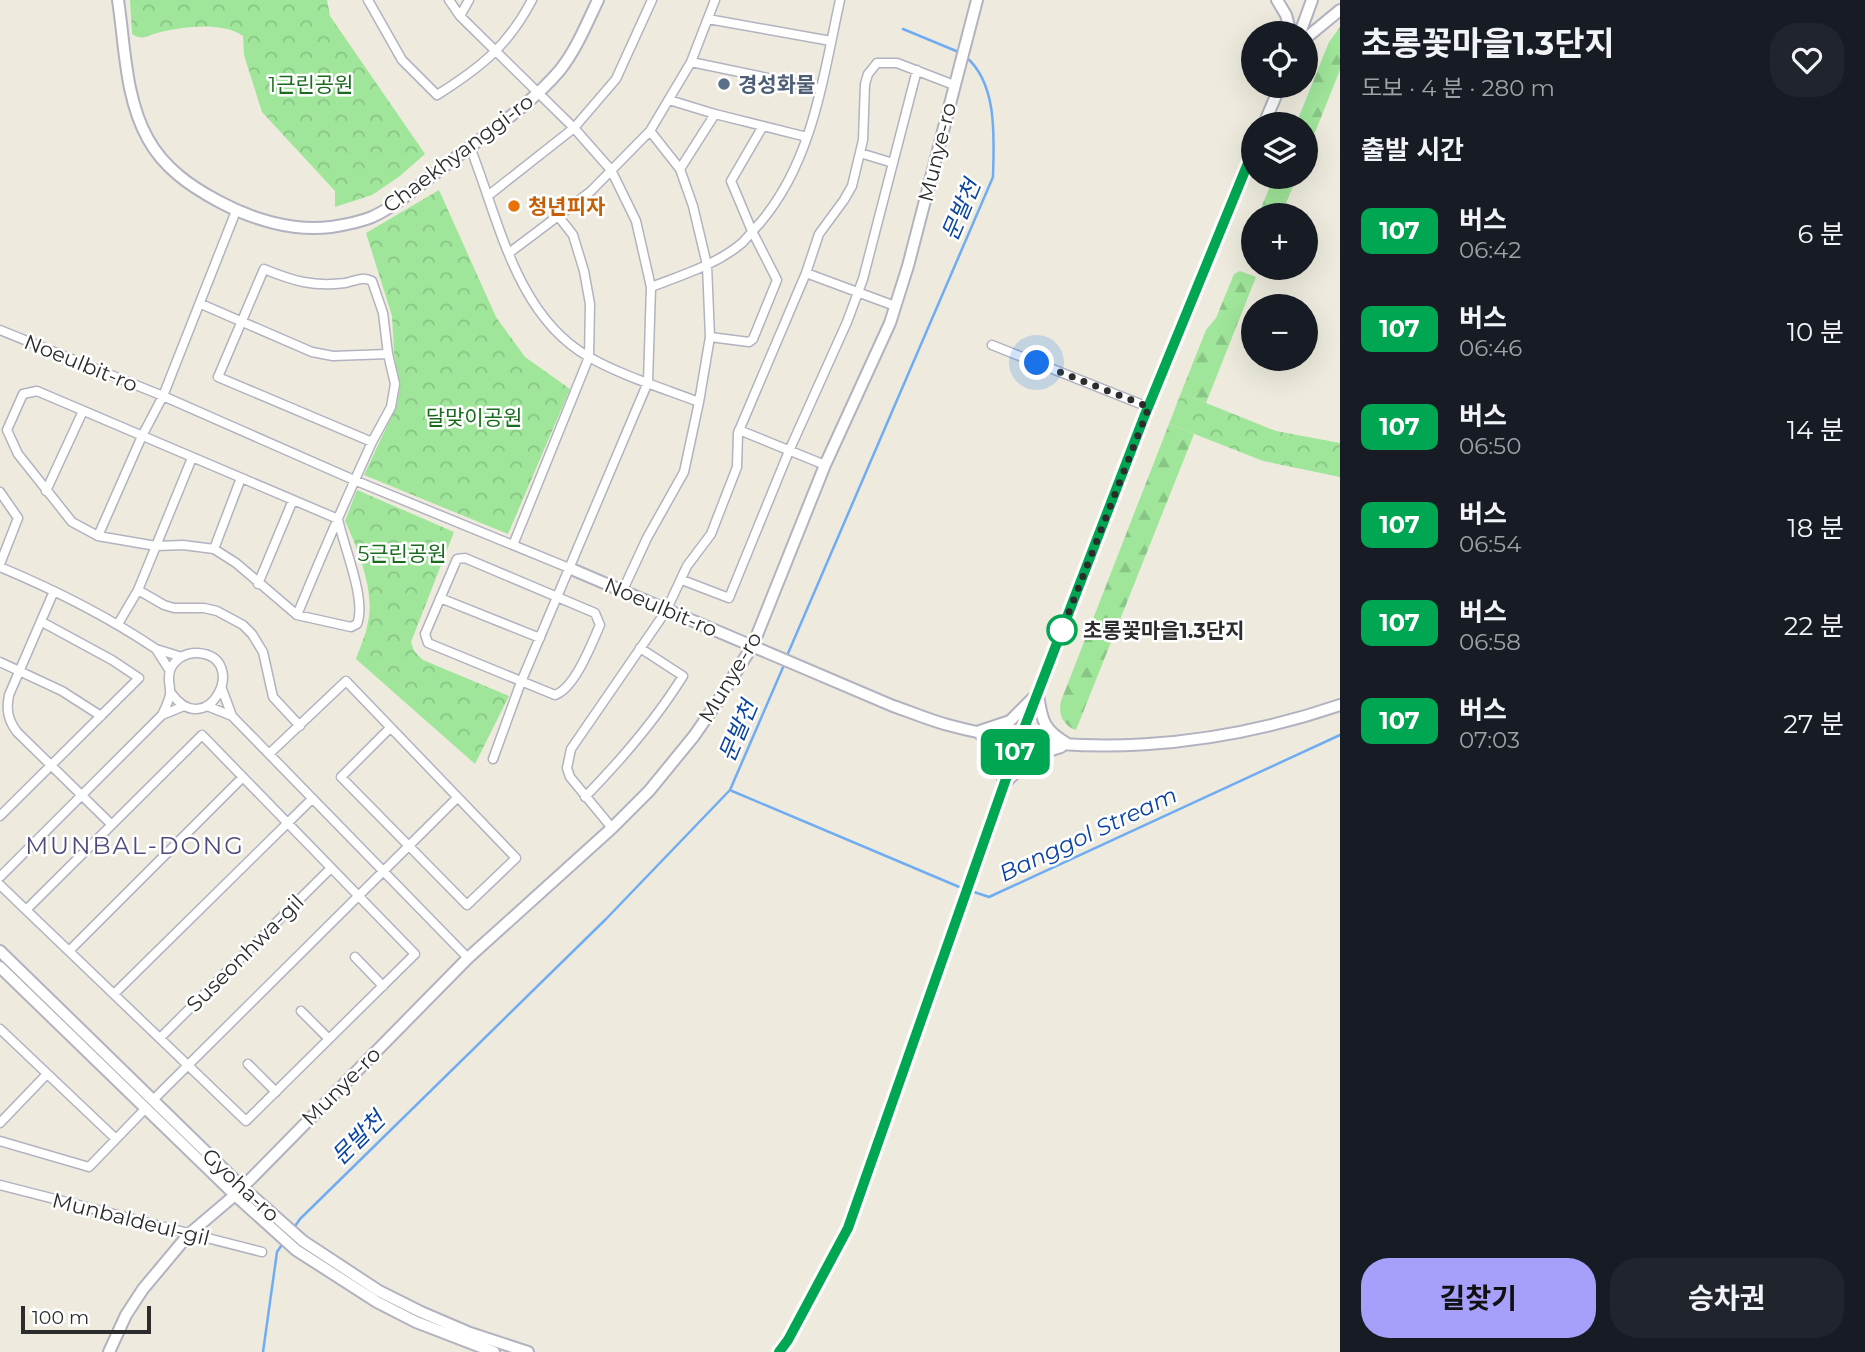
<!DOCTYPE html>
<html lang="ko">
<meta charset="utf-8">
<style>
:root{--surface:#171b24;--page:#20242c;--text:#f1f3f6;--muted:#9ea1a6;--accent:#a6a0fa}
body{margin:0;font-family:Montserrat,"Noto Sans KR",sans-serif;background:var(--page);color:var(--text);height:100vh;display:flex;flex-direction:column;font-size:26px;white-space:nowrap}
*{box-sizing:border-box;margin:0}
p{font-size:23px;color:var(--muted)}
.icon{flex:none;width:38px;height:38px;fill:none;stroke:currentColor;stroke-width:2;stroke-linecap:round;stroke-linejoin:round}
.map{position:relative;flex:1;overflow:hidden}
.sheet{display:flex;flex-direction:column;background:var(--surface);width:525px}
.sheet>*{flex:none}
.badge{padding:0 14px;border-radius:10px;font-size:24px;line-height:46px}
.tools{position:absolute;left:1241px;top:21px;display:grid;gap:14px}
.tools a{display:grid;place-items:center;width:77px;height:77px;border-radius:50%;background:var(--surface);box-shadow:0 7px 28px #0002;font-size:35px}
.scale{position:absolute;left:21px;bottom:18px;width:130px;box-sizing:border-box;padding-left:7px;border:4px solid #2c2c2c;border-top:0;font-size:19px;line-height:24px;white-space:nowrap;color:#2c2c2c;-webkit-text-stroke:5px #fff;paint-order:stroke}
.you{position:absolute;width:35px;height:35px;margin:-18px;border:5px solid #fff;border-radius:50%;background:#1a73e8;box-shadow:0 0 0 10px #1a73e833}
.map>.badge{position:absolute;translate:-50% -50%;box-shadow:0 0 0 4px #fff}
h2{padding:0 21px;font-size:26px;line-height:63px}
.round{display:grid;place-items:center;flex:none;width:74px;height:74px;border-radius:28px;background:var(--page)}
.head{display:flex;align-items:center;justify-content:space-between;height:119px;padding:0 21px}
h1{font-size:33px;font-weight:700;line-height:52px}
.primary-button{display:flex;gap:14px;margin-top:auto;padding:14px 21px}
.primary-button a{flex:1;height:80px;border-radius:28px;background:var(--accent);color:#111;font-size:28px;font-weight:700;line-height:80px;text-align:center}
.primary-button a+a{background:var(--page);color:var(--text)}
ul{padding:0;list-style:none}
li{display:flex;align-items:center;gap:21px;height:98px;padding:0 21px}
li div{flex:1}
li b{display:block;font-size:26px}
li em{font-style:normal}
li .badge{min-width:77px;font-weight:700;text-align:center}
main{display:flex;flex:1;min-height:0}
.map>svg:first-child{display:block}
</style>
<main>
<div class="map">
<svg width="1340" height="1352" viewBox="0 0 1340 1352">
<defs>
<pattern id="forest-firs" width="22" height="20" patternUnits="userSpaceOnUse" patternTransform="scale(1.75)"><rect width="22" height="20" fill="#9fe59a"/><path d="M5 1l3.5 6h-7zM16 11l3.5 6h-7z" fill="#89c585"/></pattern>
<pattern id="park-crowns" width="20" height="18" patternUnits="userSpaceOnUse" patternTransform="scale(1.75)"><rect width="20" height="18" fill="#9fe59a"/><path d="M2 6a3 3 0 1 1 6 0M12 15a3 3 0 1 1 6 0" fill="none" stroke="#89c585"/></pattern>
</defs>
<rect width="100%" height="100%" fill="#eeebde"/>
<!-- forest -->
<path fill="url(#forest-firs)" d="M1340,27V70L1306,155V124H1296L1329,42Z
M1274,177H1297L1281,215H1258Z
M1240,271L1256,277L1206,403L1181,393L1206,330L1216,318L1234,274Z
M1169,424L1194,434L1076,730C1063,725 1058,715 1061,701Z"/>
<!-- park -->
<path fill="url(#park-crowns)" d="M130,0H327L330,16L425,154L400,176L372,195L335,207V191L262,112L244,55L243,36C221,21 181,27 157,33C146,36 143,41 132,34Z
M439,190L496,317L525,357L570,389L508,534L364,475L397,405L400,386L394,354L392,316L366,233Z
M1181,393L1276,431L1340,443V477L1263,461L1169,424Z
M357,490L454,532L411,642L414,651L423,660L509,696L475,764L356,659C360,647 366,635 368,622C375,591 358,549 345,521Z"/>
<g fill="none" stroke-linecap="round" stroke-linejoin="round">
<!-- stream -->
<path stroke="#6facf2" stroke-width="2.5" d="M903,29L961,53
M786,658L993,177C994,139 998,84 966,57
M732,791L964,889
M971,891L989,897L1340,735
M293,1229L300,1219L606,919L730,790L784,665
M263,1352L277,1252L283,1243"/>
<!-- minor casing -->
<g stroke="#b2b2c0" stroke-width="11">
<path id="minor" d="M368,0L402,60L437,95C480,68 508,46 532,0
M449,0L460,16L574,128L611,170L636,221L651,287L648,382L521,682L493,759
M460,16L469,0
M708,19L831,41
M691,62L821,89
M669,100L715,114L807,137
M470,147C499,220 516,316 589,357C620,375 665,389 699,402L710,337L707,265L693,206L680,169L650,131
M860,153L893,163
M680,169L715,114
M489,195L574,128L616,79L652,0
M236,211L163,396L142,436L98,536L72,522L18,454L7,430L23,394L37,391L338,519C343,545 367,600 357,624L351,627L297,615C321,557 346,499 372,442
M509,253L590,192L650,131L691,62L715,0
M264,269C293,281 313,287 345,283C355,281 362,276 372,281L383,313L388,354L395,384L391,407L372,442L218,377Z
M806,273L895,306
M651,287C682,275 716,265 742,243C748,237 754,229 760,223C813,161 823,77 840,0
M201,304L312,352L333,356L388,354
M0,330L163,396L354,480L569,568
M710,337L749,342L753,339L777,280L752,231L731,181L763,126
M992,345L1148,407
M739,430L825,465
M46,491L83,411
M0,492L18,518L0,564
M98,536L156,546L183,545L214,549L236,563L297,615
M513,545L589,357L590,304L584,271L573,235L559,217
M214,549L241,478
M465,558L595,613L600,625C591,645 575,688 555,695L428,643L425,634L457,559Z
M0,567C55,590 107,616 156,649
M682,580L729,598L789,451L847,322L863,279L917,70
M258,584L293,500
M138,590L164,605L174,608H204L217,611L243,625L252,634L263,652L273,697L300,726
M54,591L9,695C6,710 8,720 17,732L111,824
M622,592L647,538L684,472L699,402
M440,598L540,638
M118,624L138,590L192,458
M0,662L62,691L101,716
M170,671L156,649L182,657
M171,693C208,744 251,657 198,653C187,652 176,658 171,668C166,678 171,685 170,694C169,701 165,709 162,715L184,706
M207,706L232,716L222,689
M232,716L468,958
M269,754L346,681L516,858L467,905L341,777L390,728
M585,797C622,759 655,721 683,676L640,648
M0,816L139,678L112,660L42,622
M612,828L570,777L567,768L571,749L666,611L687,566L711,534L737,467L738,433L806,273L819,234L844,200L852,186L863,140L865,84L868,74L877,63H897L954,85
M0,877L162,715
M0,885L246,1121L415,954L202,735L26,910
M69,951L243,777
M355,957L383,986
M114,994L312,799
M301,1011L329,1039
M0,1029L116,1139
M160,1038L331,868
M248,1064L276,1092
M153,1100L457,798
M0,1123L47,1074
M0,1141L89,1167L146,1108
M0,1185L262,1252"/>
</g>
<!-- tertiary casing -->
<g stroke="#b2b2c0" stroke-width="14">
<path id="tertiary" d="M118,0C125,46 125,98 148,139C164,168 190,186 218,201C251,219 293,232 331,227C344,225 360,222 372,217C398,205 419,185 442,168C479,139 530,106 560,70C576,50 587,23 598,0
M1277,0L1286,15L1291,33
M1300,33L1312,0
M1306,38L1340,10
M1264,124L1280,86
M569,568L893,706C911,712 929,720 948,725C1077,760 1214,748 1340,705
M1038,695C1042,722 1044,730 1068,744
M980,731L1010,721L1033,698
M980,734C997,749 1001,756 1003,779
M1008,780C1027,761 1034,755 1061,747
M0,951L241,1186L303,1241L379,1291L421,1312L470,1333L528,1352
M0,967L235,1195L296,1250L377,1302L416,1322L494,1352
M109,1352L126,1315L143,1289L189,1234L235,1195L468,958L612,828L649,791L694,736L716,704L753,645L825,465L890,323L908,266L977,0
M779,1352L788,1340L848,1228L1020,739L1144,417L1253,151"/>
</g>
<!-- minor -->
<use href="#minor" stroke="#fff" stroke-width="8"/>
<!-- tertiary -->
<use href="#tertiary" stroke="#fff" stroke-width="10"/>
</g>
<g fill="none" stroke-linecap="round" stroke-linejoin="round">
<!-- line casing -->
<g stroke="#fff" stroke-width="16">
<path id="line" d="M779,1352L788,1340L848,1228L1020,739L1144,417L1253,151"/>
</g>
<!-- line -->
<use href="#line" stroke="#00a651" stroke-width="10"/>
<!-- walk -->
<path stroke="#2c2c2c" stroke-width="7" stroke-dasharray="0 12.6" d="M1037,363L1149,407L1062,630"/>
</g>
<!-- markers -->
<circle fill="#5c6f8a" stroke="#fff" stroke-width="2.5" cx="724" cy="84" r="7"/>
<circle fill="#e8710a" stroke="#fff" stroke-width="2.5" cx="514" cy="206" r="7"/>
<circle fill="#fff" stroke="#00a651" stroke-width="3.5" cx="1062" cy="630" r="14"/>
<g text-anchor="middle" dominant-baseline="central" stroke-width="5" stroke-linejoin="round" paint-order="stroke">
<!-- park labels -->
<g font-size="21" fill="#196c1e" stroke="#fff">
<text x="311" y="84">1근린공원</text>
<text x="474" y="417">달맞이공원</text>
<text x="402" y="553">5근린공원</text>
</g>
<!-- service labels -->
<g font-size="21" font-weight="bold" fill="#4e5e75" stroke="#fff" text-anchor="start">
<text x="738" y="84">경성화물</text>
</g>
<!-- street labels -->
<g font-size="21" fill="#2c2c2c" stroke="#fff">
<text transform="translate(937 152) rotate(-76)">Munye-ro</text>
<text transform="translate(458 153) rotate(-37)">Chaekhyanggi-ro</text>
<text transform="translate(81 363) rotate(22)">Noeulbit-ro</text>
<text transform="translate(661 607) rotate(23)">Noeulbit-ro</text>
<text transform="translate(730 677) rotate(-59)">Munye-ro</text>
<text transform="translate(245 953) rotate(-45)">Suseonhwa-gil</text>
<text transform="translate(341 1086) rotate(-45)">Munye-ro</text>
<text transform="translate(241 1185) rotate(43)">Gyoha-ro</text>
<text transform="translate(131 1219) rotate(14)">Munbaldeul-gil</text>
</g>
<!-- food labels -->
<g font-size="21" font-weight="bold" fill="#c56008" stroke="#fff" text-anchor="start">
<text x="528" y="206">청년피자</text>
</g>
<!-- stop labels -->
<g font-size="21" font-weight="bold" fill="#2c2c2c" stroke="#fff" text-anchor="start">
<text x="1083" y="630">초롱꽃마을1.3단지</text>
</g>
<!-- water labels -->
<g font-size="23" font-style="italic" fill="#0a45a1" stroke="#fff">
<text transform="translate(961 210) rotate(-67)">문발천</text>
<text transform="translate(738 731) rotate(-67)">문발천</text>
<text transform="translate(1088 834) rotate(-25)">Banggol Stream</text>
<text transform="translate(358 1138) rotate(-45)">문발천</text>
</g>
<!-- quarter labels -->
<g font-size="24" letter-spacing="2" fill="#4f4b7e" stroke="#fff">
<text x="135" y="845">MUNBAL-DONG</text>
</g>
</g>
</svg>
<div class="tools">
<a><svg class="icon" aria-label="locate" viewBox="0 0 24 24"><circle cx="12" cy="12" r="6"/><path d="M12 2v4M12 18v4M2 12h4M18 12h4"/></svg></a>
<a><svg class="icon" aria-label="layers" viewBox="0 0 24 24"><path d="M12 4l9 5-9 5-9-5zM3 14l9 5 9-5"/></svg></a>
<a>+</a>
<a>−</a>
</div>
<div class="scale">100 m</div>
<div class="you" style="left:1037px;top:363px"></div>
<b class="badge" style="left:1015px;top:752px;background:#00a651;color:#fff">107</b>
</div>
<section class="sheet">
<div class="head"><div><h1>초롱꽃마을1.3단지</h1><p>도보 · 4 분 · 280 m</p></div><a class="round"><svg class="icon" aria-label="heart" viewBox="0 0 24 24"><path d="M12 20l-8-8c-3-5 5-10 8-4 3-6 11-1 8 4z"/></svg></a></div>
<h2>출발 시간</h2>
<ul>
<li><span class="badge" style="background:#00a651;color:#fff">107</span><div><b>버스</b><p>06:42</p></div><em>6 분</em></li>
<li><span class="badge" style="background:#00a651;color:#fff">107</span><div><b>버스</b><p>06:46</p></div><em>10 분</em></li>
<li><span class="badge" style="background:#00a651;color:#fff">107</span><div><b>버스</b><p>06:50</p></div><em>14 분</em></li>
<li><span class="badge" style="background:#00a651;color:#fff">107</span><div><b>버스</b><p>06:54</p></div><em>18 분</em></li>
<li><span class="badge" style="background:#00a651;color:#fff">107</span><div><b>버스</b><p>06:58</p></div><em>22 분</em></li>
<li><span class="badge" style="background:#00a651;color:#fff">107</span><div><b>버스</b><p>07:03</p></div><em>27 분</em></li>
</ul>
<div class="primary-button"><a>길찾기</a><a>승차권</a></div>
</section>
</main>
